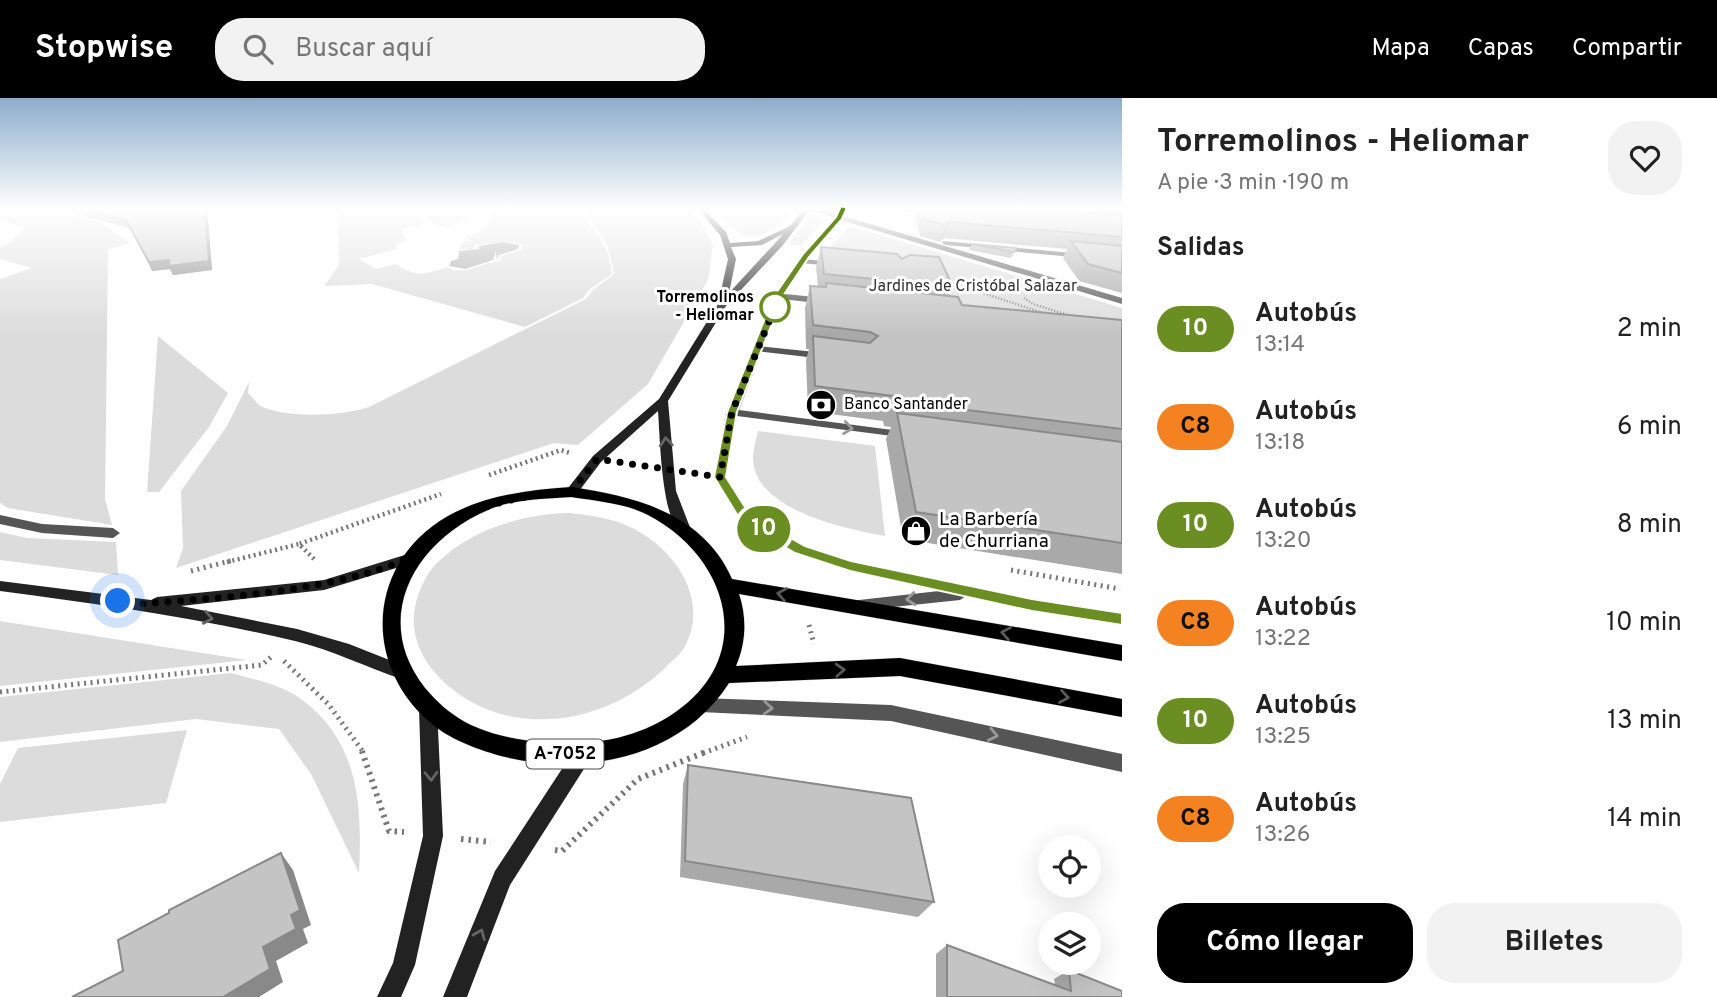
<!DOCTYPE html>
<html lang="es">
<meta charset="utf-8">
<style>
:root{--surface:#fff;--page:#f2f2f2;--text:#222;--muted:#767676;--accent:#000}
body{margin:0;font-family:Overpass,sans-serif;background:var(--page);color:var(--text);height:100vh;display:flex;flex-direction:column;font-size:26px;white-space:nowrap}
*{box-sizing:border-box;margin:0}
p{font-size:23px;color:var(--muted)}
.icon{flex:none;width:38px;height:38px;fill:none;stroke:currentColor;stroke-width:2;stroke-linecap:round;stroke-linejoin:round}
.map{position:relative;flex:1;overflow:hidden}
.drawer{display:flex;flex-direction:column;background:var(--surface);width:595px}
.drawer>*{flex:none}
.badge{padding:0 14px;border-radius:23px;font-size:24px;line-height:46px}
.buttons{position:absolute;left:1038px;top:737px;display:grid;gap:14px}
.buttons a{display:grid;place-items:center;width:63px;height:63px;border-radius:50%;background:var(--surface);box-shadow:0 7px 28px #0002;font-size:35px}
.you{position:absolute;width:35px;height:35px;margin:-18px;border:5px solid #fff;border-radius:50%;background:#1a73e8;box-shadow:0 0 0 10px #1a73e833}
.map>.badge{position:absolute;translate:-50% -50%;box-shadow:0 0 0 4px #fff}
h2{padding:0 35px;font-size:26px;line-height:63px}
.round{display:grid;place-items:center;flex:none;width:74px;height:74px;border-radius:28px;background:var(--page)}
.summary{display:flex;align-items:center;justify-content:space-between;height:119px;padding:0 35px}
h1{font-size:33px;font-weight:700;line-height:52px}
.cta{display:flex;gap:14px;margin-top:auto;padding:14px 35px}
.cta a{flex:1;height:80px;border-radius:28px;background:var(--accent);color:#fff;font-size:28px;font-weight:700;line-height:80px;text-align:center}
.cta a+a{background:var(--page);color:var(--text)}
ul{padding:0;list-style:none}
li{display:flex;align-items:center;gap:21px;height:98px;padding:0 35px}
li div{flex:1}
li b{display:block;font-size:26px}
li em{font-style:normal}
li .badge{min-width:77px;font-weight:700;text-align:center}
header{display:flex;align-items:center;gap:42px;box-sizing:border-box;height:98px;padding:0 35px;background:var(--accent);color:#fff}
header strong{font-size:33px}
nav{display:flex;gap:38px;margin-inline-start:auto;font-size:24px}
.search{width:490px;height:63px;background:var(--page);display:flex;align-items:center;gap:18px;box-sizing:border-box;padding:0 24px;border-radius:28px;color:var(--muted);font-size:26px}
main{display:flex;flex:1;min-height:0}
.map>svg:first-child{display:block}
</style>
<header>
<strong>Stopwise</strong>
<div class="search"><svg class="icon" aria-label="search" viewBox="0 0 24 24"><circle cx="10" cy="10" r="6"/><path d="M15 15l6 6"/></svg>Buscar aquí</div>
<nav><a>Mapa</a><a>Capas</a><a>Compartir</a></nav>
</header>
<main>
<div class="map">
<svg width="1122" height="899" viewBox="0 0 1122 899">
<rect width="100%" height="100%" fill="#fff"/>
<!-- green -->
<path fill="#dcdcdc" d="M5,110H89L69,117L101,125L130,145L108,152L105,401L112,427L8,410L0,405V181L32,170L0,161V149L12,143L25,130L0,122V113Z
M338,110H410L427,126L401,131L407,142L396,146L397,151L359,161L376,171L395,166C416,179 424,177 447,169C466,179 482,164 500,163L501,158L522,151V147C507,140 492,147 476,146L472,152L459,151L463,144L471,142L464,139C485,135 488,129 495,110H582C585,122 592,128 599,139C607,150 610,162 612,176L590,191L583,200L525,229L372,186L324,188L339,167Z
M418,110H477L473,119L446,130L433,125Z
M585,110H685L699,121L713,147L708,182L648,286L578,347L554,345L176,470L183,450L181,393L227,328L249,284L248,295C253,300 258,308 265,310C292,320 342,318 369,309L586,201L593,192L614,176C612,163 609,150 602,138C595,128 587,122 585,110Z
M714,110H796C784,122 763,146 743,137C732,131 724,118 714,110Z
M817,117L827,120L801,148L788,146L811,118Z
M848,130H857L1122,210V225L953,210L899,169L820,161Z
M158,238L228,295L209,329L159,394H147Z
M758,333L875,348L885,438C846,431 753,412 753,360C753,351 756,342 758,333Z
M569,415C587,417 604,419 621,425C669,443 713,498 684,550C680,557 671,563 666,569C624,610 563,631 505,617C453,604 396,554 419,495C423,484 429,472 438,464C472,431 523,416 569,415Z
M0,434L27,440L116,444L118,477L0,462Z
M0,523L247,562L0,588Z
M231,575C253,581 282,587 301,601C360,644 362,709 359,775L311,676L279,631L196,621L0,644V599Z
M187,632L166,705L0,724V686L18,650Z"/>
<!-- water -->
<path fill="#a3a3a3" d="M503,144L519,147L518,151L499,157L497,162L496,153L493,162L465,171L449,168L451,163L458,161L459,153L479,151V148Z"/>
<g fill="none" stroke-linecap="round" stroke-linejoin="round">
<!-- primary casing -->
<g stroke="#dbdbdb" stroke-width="1">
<path id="primary" d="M571,389C635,398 704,416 732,481L1122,547V563L739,496C747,520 746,545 736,568L900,560L1122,601V619L900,578L729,585C681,660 584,679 501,658C473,650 443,639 422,617C361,556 372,461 448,418C486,397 528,392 571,389ZM571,399C596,403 625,405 648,417C727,458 758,555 677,613C641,639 596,648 552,645C523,643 491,638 465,624C449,615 437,604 425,590C370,520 415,443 488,412C513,401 544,401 571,399Z"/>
</g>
<!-- path-far3 -->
<path stroke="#777" stroke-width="2.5" stroke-dasharray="1 2" stroke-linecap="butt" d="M753,110H774
M947,183L1049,217
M1024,200L1033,206L1074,219"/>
<!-- path-far2 -->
<path stroke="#777" stroke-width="4.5" stroke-dasharray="2 3.5" stroke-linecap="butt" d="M489,377L561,352L570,355
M314,461L299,446L441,396
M227,464L299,446"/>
<!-- path-far1 -->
<path stroke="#777" stroke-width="5" stroke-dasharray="2 4.5" stroke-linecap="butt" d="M1011,472L1120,491
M191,473L234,462
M809,527L814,546
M284,563L329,607L364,655
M0,594L262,567L271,559
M703,655L747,639"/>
<!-- path -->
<path stroke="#777" stroke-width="6" stroke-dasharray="2.5 5" stroke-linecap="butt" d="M362,653L389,733L404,734
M461,741L491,744
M555,752L562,753L638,681L708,653"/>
<!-- lane -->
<path fill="#555" fill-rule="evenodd" d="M802,161L836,164L840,166L836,168L799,165L798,163Z
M758,248L825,255L830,258L825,261L755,253V249Z
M0,417L42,426L113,430L120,435L113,440L42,435L0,426Z"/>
<!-- street -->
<path fill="#555" fill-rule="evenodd" d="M805,110H814L837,116L841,110H847L843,118L1122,200V206L841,122L809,158L785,196L825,200L829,203L825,206L782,201L739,312L908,334L914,337L908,340L737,318L726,379L750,417L805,448L852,463L1032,501L1122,515V527L1032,513L966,498L960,502L855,513L850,511L847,507L850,503L939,493L850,473L795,454L740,423L714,379L726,314L775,198L803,155L835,120Z
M890,110H915L935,113L932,115L893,112Z
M943,143L1083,156L1087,158L1083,160L946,147L942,145Z
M700,600L891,607L1122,656V674L891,623L700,614L694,612L691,607L694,602Z"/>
<!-- secondary -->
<path fill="#222" fill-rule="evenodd" d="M697,110H703L726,134L730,145L758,143L790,128L805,110H811L783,147L726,208L668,303L676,393L691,432L684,437C661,428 660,336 658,313L601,364L576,397H566L565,394L593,358L659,301L718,206L728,161L720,137ZM783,136L777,143L729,195L736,161L731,149L762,147Z
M411,455L418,460L416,464L324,492L181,508L297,531L349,546L407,569L409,574L407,579L401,581C366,569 332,552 295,543C198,520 99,506 0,493V483L151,502L157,499L324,482Z
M428,602L434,605L437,610L443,738L415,867L401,899H377L393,865L423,738L419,610L422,605Z
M582,649L589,651L591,657L589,663L510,787L467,899H443L495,773L575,651Z"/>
<!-- primary -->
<use href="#primary" fill="#000" fill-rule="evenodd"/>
</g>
<!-- wall -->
<path fill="#a9a9a9" d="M69,110H207L212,172L173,177L170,171L152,173L130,130L72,115Z
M917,110H1122V195L1079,183L1063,160L1067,151L943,140L940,144L920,138L915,117Z
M972,146L1016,150L1011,160L969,152Z
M821,149L902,161L953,189L949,198L962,207L1122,222V476L903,441L886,341L891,329L884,328L883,323L808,313L806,262L809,251H806L805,210L810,188L818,189L816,169Z
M688,667L934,804L918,819L680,779L683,686Z
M947,847L1055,887L1054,881L1069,872L1122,899H936V856Z"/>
<!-- shaded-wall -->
<path fill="#898989" d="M205,110H207L212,172L173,177L170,171L152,173L149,164Z
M949,124L943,140L940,144L946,127Z
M281,755L293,772L311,827L303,831L308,845L276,863L283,884L259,899H223L263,849L291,817Z"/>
<!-- building -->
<path fill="#c4c4c4" stroke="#898989" stroke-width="2" d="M77,110H205L209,163L169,168V162L149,164L126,122Z
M922,110H1024L1122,118V139L949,124L946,127L926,122Z
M1071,143L1122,148V175L1088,166Z
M972,146L1016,150L1014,154Z
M821,149L897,156L902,161L910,157L939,159L953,189L824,176Z
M826,185L958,199L962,207L1122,222V331L894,303L893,298L815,288L813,238L870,245L878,238L870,234L813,227L810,188L826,189Z
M897,315L1122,344V445L916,414Z
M688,667L911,700L934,804L685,763Z
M281,755L300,812L291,817L296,831L263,849L270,871L223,899H72L123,873L118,842L169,815V812Z
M947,847L1071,893L1069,872L1122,893V899H947Z"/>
<!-- one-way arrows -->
<defs><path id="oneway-chevron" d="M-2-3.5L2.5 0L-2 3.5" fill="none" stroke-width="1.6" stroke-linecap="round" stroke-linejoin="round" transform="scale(1.75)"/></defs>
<g stroke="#999">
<use href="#oneway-chevron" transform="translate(848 330) rotate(8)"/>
<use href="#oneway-chevron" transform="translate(911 501) rotate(174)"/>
<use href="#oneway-chevron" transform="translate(768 610) rotate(3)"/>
<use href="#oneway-chevron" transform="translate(993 637) rotate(12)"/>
</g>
<g stroke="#646464">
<use href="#oneway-chevron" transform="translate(666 344) rotate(-94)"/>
<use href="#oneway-chevron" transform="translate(208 520) rotate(11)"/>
<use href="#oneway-chevron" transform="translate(431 678) rotate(88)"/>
<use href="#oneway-chevron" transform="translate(480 836) rotate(-68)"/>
</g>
<g stroke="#595959">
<use href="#oneway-chevron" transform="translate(782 496) rotate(-170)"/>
<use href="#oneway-chevron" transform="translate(1006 535) rotate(-170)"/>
<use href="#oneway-chevron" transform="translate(840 572) rotate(-3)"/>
<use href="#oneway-chevron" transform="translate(1064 599) rotate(10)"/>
</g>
<!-- sky -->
<linearGradient id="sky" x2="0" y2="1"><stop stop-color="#8cadcc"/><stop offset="0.47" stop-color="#fff"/><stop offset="1" stop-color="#fff" stop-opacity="0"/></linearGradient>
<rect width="1122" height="236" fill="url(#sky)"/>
<!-- line -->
<path fill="#6b8e23" stroke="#fff" stroke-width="2" d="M841,108L847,110L842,121L809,159L783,198L737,314L726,379L750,417L805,448L851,463L1032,501L1122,515V527L1032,513L850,473L795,455L741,423L714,379L727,314L774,198L803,156L836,119Z"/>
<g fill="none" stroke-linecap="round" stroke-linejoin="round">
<!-- walk -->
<path stroke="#000" stroke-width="7" stroke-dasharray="0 12.6" d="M118,503L141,506C226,499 331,494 409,460C423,454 431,437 444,429C484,404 525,397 571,394L597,361L720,379L732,314L775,209"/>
</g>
<!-- icons -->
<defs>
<g id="bank-disc" transform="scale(1.575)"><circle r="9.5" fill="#000" stroke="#fff"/><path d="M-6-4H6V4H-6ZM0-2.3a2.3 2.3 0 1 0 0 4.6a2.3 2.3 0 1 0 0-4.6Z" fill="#fff"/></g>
<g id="shop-disc" transform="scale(1.575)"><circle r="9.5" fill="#000" stroke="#fff"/><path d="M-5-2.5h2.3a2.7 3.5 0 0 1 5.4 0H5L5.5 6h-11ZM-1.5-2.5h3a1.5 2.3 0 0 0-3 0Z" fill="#fff"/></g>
</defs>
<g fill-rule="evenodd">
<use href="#bank-disc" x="821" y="307"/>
<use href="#shop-disc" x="916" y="433"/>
</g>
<!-- markers -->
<circle fill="#fff" stroke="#6b8e23" stroke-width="3.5" cx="775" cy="209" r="14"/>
<g text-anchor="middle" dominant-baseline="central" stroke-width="6" stroke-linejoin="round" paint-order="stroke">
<!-- far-park labels -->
<g font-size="16" fill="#333" stroke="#fff">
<text x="973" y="189">Jardines de Cristóbal Salazar</text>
</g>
<!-- far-stop labels -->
<g font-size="16" font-weight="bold" fill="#000" stroke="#fff" text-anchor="end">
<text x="754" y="200">Torremolinos<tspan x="754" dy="18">- Heliomar</tspan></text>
</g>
<!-- far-poi labels -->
<g font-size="16" fill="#000" stroke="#fff" text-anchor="start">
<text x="844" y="307">Banco Santander</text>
</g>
<!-- shield labels -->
<rect fill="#fff" stroke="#4c4c4c" stroke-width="2" x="526.5" y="641.5" width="77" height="29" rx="5"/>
<g font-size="18" font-weight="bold" fill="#000">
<text x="565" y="656">A-7052</text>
</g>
<!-- poi labels -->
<g font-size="19" fill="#000" stroke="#fff" text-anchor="start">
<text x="939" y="422">La Barbería<tspan x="939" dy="22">de Churriana</tspan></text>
</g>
</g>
</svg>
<div class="buttons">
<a><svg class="icon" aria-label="locate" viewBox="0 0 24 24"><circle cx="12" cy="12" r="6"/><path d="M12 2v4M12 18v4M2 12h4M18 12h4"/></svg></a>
<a><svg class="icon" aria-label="layers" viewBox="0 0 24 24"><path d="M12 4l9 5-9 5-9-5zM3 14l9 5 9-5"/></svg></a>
</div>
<div class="you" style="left:118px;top:503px"></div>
<b class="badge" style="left:764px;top:431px;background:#6b8e23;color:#fff">10</b>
</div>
<section class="drawer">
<div class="summary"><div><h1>Torremolinos - Heliomar</h1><p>A pie · 3 min · 190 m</p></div><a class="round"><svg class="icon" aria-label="heart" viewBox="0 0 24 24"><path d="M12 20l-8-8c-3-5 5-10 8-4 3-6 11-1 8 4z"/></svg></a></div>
<h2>Salidas</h2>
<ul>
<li><span class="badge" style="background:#6b8e23;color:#fff">10</span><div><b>Autobús</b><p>13:14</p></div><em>2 min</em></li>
<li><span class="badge" style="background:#f58220;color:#111">C8</span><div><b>Autobús</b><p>13:18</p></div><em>6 min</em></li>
<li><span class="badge" style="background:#6b8e23;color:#fff">10</span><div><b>Autobús</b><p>13:20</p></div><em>8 min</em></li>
<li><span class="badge" style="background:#f58220;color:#111">C8</span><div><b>Autobús</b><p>13:22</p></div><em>10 min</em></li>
<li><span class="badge" style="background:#6b8e23;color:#fff">10</span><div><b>Autobús</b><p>13:25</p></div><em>13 min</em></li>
<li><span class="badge" style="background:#f58220;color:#111">C8</span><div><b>Autobús</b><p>13:26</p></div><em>14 min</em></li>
</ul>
<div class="cta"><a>Cómo llegar</a><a>Billetes</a></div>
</section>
</main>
